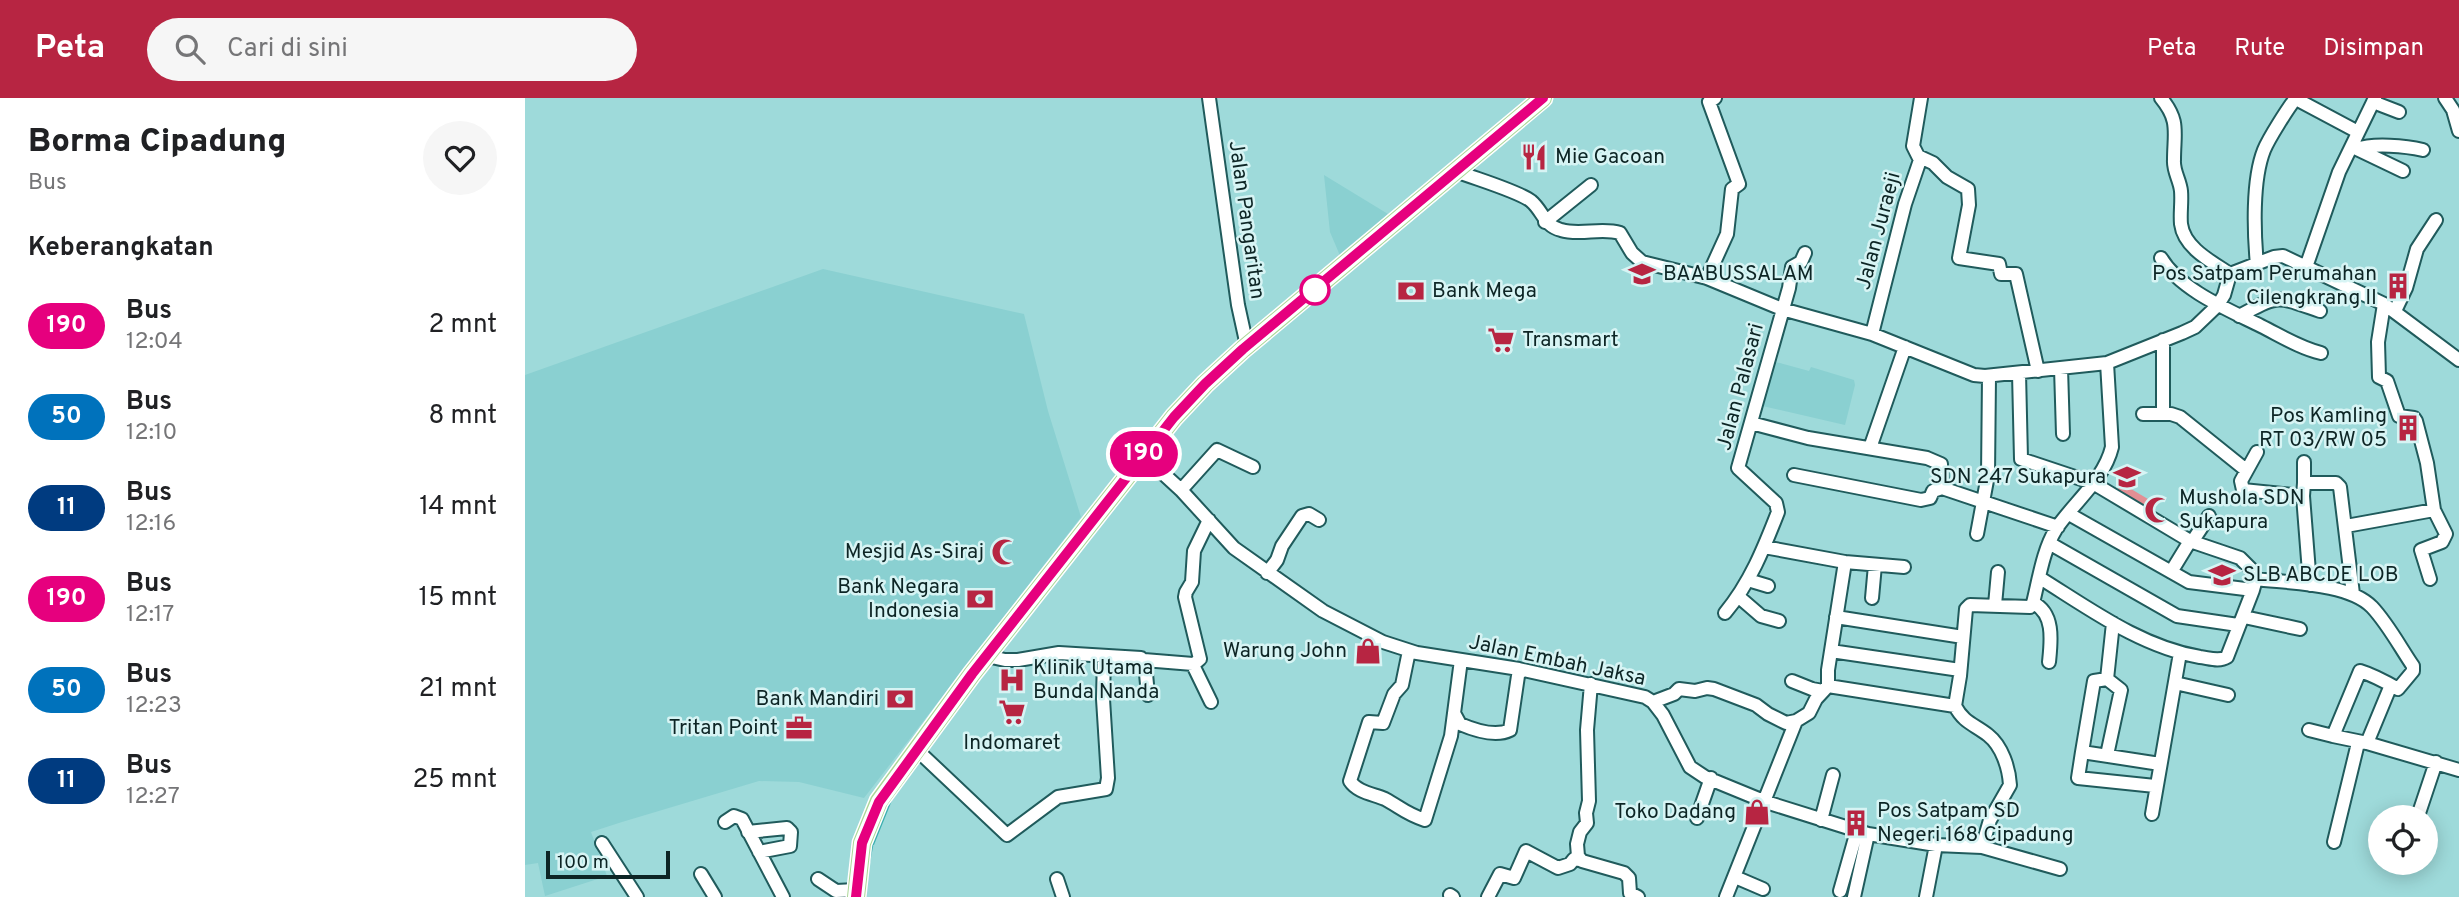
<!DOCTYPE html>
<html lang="id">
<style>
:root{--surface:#fff;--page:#f6f6f6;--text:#202124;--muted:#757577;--accent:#b72542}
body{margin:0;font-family:Overpass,sans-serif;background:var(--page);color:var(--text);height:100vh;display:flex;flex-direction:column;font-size:26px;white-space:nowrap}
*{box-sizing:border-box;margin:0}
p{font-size:23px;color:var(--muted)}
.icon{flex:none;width:38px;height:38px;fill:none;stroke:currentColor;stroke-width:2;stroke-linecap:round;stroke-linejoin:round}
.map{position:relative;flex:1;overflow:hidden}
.side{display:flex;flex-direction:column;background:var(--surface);width:525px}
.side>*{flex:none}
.badge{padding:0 14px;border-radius:23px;font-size:24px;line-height:46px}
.tools{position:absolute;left:1843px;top:707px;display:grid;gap:14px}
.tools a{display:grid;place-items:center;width:70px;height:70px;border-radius:50%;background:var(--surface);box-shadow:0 4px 18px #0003;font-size:35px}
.scale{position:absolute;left:21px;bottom:18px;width:124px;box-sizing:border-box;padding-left:7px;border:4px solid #0d2525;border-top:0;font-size:19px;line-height:24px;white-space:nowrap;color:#0d2525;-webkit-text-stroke:5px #d7f4f4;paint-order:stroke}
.map>.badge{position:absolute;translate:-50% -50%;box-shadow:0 0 0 4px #fff}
h2{padding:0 28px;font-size:26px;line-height:63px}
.round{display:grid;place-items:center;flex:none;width:74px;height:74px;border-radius:37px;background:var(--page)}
.summary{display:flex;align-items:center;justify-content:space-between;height:119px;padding:0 28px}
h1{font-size:33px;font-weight:800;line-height:52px}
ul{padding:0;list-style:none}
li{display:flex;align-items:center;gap:21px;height:91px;padding:0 28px}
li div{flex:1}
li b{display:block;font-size:26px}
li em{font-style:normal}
li .badge{min-width:77px;font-weight:700;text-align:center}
header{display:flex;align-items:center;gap:42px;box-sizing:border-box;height:98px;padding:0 35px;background:var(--accent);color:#fff}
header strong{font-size:33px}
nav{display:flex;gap:38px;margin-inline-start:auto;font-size:24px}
.search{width:490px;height:63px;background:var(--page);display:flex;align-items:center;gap:18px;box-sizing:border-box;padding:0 24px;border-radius:38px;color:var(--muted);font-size:26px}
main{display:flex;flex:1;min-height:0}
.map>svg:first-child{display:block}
</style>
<header>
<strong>Peta</strong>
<div class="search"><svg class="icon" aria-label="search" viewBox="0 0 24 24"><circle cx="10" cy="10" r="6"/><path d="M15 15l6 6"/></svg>Cari di sini</div>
<nav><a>Peta</a><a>Rute</a><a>Disimpan</a></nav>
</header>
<main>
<section class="side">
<div class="summary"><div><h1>Borma Cipadung</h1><p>Bus</p></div><a class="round"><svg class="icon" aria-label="heart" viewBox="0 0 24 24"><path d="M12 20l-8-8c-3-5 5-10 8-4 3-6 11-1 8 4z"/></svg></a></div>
<h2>Keberangkatan</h2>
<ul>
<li><span class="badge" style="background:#e6007e;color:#fff">190</span><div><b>Bus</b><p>12:04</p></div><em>2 mnt</em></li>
<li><span class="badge" style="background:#0072bc;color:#fff">50</span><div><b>Bus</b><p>12:10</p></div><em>8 mnt</em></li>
<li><span class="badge" style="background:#003b80;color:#fff">11</span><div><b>Bus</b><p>12:16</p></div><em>14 mnt</em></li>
<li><span class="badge" style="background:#e6007e;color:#fff">190</span><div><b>Bus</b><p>12:17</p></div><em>15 mnt</em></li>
<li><span class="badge" style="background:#0072bc;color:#fff">50</span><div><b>Bus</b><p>12:23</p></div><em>21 mnt</em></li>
<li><span class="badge" style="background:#003b80;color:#fff">11</span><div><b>Bus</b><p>12:27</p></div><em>25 mnt</em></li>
</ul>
</section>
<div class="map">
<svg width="1934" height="799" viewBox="0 0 1934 799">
<rect width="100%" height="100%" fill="#9edada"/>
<!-- built -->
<path fill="#8ad0d1" d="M799,77L863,116L816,160L805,134Z
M298,171L499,216L523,313L556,419L339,700L274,684L234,683L97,724L66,734L82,778L20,798L13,765L0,767V277Z
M1247,263L1284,273L1286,269L1329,282L1330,287L1320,327L1233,307Z"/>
<!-- green -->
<path fill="#e38f94" d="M1596,385L1628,404L1624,414L1591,395Z"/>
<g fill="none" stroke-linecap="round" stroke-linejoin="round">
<!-- stream -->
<path stroke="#3cafb0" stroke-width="2.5" d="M348,746L367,699
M343,768L347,748"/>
<!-- minor casing -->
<g stroke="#205b5c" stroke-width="16">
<path id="minor" d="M684,0L713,207L722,248
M1636,0C1655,23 1649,34 1649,62C1648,73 1655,82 1656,93C1657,104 1655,115 1656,126C1659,150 1687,164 1705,176
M1920,0L1928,12L1934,33
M1771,1L1833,34
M1848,4L1874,14
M1832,51C1848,45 1881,48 1898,52
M1832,51L1878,73
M1395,59L1408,65L1422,79L1443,91L1444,107L1434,160L1474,166L1476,176H1491L1513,273
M931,73C948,80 993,93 1006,103C1018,113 1019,128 1036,132C1055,138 1076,129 1095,135L1107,155L1117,164L1182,180L1257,211L1347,236L1449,277L1460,278L1582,265L1657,235L1670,229L1693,207L1699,197L1705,176L1749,159L1758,158L1859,206L1934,262
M1020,124L1066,87
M1636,160C1655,192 1704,212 1736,228C1756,238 1775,250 1796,255
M1732,167C1729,135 1727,82 1739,52C1744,40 1763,10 1771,0
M1781,169L1814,74L1850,0
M1182,180L1202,136L1207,91L1214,86L1184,4L1190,0
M1859,206L1853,244L1854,279L1862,283L1874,318L1889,320L1891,323L1902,365L1909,412L1921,436L1917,444L1896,452L1905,481
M1870,213L1881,190L1892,151L1911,122
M1714,218C1755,196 1751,198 1795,213
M1347,236L1380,106L1395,62L1388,48L1396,0
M1536,270L1538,336
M1494,275L1496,361L1568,385L1665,443L1715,460L1726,471L1731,481
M1618,316H1646L1655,319L1721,372
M1638,316V242
M1226,325L1283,340L1402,360L1416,366L1417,390L1533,429
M1345,350L1380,249
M1732,354L1716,383L1718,392L1778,398
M618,357L656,392L709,450L798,513L858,544L892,555L994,571L1120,599L1128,604L1138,617L1165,669L1180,679L1241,704L1343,736L1411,747L1457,749L1535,771
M1779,364V385
M1269,377L1396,402L1405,400L1408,393L1417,390
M656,392L692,352L728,369
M1544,416L1664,484L1728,492L1731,481C1763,485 1824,485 1847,509C1863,526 1875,549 1888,568V573L1873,591C1861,584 1848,577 1835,573L1808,638L1842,645L1866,587
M684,422L669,453L667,484L661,494L660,499L675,561L668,567L686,604
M1821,428L1909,412
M1452,436L1463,377L1464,279
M1667,444L1684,418
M1524,445L1652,518L1713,527
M1239,449L1320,464L1379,469
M1646,474L1665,443
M742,475L752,462L757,448L777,418L784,416L794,422
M1515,480C1565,511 1616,549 1675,559C1684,560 1694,564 1702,559L1728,492
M1223,482L1243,488
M1785,487L1778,398L1779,385H1811L1815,389L1828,496
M1214,499L1236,518L1254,523
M1347,500L1350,467
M1508,505C1530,515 1526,544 1524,564
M1470,507L1473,474
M1200,515C1225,485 1239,450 1253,414L1251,405L1213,370L1264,190L1267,169L1276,164L1280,155
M1311,519L1438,539
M1719,519L1775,531
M884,553L877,587L869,596L858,625L844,624L825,683C832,694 848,696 860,701C875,709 881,716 900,722L926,638L936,562
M1306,553L1435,572
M462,558L480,562H493L534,555L616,560L620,565L623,597
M619,562L668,566
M1582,581L1569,583L1557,654L1635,666
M1267,583L1287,591L1298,593
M1650,585L1703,597
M1066,586L1062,632L1064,703L1061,715L1062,725L1055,734L1052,746L1053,758L1057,763L1099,775L1104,780L1105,795L1113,799
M1303,588L1430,608
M1128,604L1149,596L1154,591L1170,593L1182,590L1189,591L1231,607L1243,616L1261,625L1271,623L1284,615L1291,601L1303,588V572L1320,464
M929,615L935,626C949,632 971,639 985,632L994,571
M1784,632L1808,638
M1842,645L1934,672
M392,652L482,737L533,699L581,691L583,680L578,601L579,558
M1557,654L1553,680L1630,688
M1582,657L1596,592L1582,581L1588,525
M1627,716L1655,555
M1893,718L1911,664
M1172,720L1186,680
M1296,722L1308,677
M200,724L209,718L217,721L258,799
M223,734L262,730L266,734L265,748L234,754
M1809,744L1833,645
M77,745L112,799
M1457,749L1465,722L1485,687C1484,670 1477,648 1463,637C1449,626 1439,625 1430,608L1435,578L1441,511L1445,507L1505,509L1508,505C1514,481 1518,452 1531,431C1549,404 1579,382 1587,349L1582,265
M176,776L190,799
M1210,779L1238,791
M293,781L311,793L331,792
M532,781L538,799
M1315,793L1332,733
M925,797L928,799
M963,799L975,776L989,780L1001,753L1033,770L1045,766L1049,761L1055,762
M1201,799L1271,623
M1329,799L1343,736
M1401,799L1411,747"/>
</g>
<!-- highway casing -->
<g stroke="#fff" stroke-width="21">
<path id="highway" d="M331,799L337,745L354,703L447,576L649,319L680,286L718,251L1018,0"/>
</g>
<!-- minor -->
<use href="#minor" stroke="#fff" stroke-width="12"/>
<!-- highway -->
<use href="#highway" stroke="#abd796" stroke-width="18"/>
</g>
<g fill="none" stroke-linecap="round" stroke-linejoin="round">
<!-- line casing -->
<g stroke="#fff" stroke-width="16">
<path id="line" d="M331,799L337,745L354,704L447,576L649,319L680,286L718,251L1018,0"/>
</g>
<!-- line -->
<use href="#line" stroke="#e6007e" stroke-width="10"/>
</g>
<!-- icons -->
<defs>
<g id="restaurant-bare" transform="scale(2.1)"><path d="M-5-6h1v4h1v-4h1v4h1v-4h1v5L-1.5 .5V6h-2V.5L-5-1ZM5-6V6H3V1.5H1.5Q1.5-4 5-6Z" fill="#b72542" stroke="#d7f4f4" stroke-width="2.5" paint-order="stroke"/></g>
<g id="school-bare" transform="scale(2.1)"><path d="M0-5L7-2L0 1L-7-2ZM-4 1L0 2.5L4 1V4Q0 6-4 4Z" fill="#b72542" stroke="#d7f4f4" stroke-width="2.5" paint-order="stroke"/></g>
<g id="building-bare" transform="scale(2.1)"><path d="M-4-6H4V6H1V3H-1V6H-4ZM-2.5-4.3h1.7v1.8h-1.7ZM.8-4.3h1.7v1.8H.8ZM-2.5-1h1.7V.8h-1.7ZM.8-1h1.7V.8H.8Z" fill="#b72542" stroke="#d7f4f4" stroke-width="2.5" paint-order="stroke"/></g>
<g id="bank-bare" transform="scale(2.1)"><path d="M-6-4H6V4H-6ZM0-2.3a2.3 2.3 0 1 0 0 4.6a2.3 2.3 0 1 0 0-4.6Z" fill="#b72542" stroke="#d7f4f4" stroke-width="2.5" paint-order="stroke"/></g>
<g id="supermarket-bare" transform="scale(2.1)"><path d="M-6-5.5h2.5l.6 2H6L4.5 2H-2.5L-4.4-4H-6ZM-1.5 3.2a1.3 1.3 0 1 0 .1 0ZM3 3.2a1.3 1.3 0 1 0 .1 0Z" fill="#b72542" stroke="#d7f4f4" stroke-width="2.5" paint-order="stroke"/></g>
<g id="mosque-bare" transform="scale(2.1)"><path d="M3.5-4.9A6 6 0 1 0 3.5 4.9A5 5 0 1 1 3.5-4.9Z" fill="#b72542" stroke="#d7f4f4" stroke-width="2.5" paint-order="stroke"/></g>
<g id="shop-bare" transform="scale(2.1)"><path d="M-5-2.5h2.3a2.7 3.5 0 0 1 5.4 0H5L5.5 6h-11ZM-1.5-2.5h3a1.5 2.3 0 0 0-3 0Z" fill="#b72542" stroke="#d7f4f4" stroke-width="2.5" paint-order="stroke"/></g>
<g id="hospital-bare" transform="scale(2.1)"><path d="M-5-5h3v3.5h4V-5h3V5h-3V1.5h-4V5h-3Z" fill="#b72542" stroke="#d7f4f4" stroke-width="2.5" paint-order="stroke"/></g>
<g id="office-bare" transform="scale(2.1)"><path d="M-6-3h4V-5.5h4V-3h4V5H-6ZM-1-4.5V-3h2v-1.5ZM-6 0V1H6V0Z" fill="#b72542" stroke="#d7f4f4" stroke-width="2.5" paint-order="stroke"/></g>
</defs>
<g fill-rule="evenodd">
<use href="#restaurant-bare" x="1009" y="59"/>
<use href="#school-bare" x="1117" y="176"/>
<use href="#building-bare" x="1873" y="188"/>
<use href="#bank-bare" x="886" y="193"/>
<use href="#supermarket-bare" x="976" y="242"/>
<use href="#building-bare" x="1883" y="330"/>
<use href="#school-bare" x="1602" y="379"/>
<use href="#mosque-bare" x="1633" y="412"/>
<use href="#mosque-bare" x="480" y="454"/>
<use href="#school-bare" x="1697" y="477"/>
<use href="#bank-bare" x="455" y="501"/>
<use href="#shop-bare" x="843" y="553"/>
<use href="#hospital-bare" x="487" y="582"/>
<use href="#bank-bare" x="375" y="601"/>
<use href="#supermarket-bare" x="487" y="614"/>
<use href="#office-bare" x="274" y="630"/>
<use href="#shop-bare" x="1232" y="714"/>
<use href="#building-bare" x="1331" y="725"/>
</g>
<!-- markers -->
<circle fill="#fff" stroke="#e6007e" stroke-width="3.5" cx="790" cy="192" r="14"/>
<g text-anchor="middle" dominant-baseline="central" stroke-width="5" stroke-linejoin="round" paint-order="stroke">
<!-- poi labels -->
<g font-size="21" fill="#0d2525" stroke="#d7f4f4" text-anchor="end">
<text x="1030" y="59" text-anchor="start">Mie Gacoan</text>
<text x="1138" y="176" text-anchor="start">BAABUSSALAM</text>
<text x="1852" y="176">Pos Satpam Perumahan<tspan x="1852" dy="24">Cilengkrang II</tspan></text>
<text x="907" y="193" text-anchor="start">Bank Mega</text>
<text x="997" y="242" text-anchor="start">Transmart</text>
<text x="1862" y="318">Pos Kamling<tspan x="1862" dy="24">RT 03/RW 05</tspan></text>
<text x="1581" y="379">SDN 247 Sukapura</text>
<text x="1654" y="400" text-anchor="start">Mushola SDN<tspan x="1654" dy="24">Sukapura</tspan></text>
<text x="459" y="454">Mesjid As-Siraj</text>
<text x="1718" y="477" text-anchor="start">SLB ABCDE LOB</text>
<text x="434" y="489">Bank Negara<tspan x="434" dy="24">Indonesia</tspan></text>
<text x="822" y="553">Warung John</text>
<text x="508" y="570" text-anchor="start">Klinik Utama<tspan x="508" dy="24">Bunda Nanda</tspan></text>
<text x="354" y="601">Bank Mandiri</text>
<text x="253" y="630">Tritan Point</text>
<text x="487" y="645" text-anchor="middle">Indomaret</text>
<text x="1352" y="713" text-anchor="start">Pos Satpam SD<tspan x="1352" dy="24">Negeri 168 Cipadung</tspan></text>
<text x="1211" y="714">Toko Dadang</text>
</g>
<!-- street labels -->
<g font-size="21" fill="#0d2525" stroke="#d7f4f4">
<text transform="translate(721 122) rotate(82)">Jalan Pangaritan</text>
<text transform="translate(1354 133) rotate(-75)">Jalan Juraeji</text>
<text transform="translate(1216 289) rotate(-75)">Jalan Palasari</text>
<text transform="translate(1032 563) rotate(12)">Jalan Embah Jaksa</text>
</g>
</g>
</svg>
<div class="tools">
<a><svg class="icon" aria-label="locate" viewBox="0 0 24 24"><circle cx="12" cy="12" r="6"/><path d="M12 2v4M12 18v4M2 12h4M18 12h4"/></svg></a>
</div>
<div class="scale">100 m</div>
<b class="badge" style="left:619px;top:356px;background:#e6007e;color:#fff">190</b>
</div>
</main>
